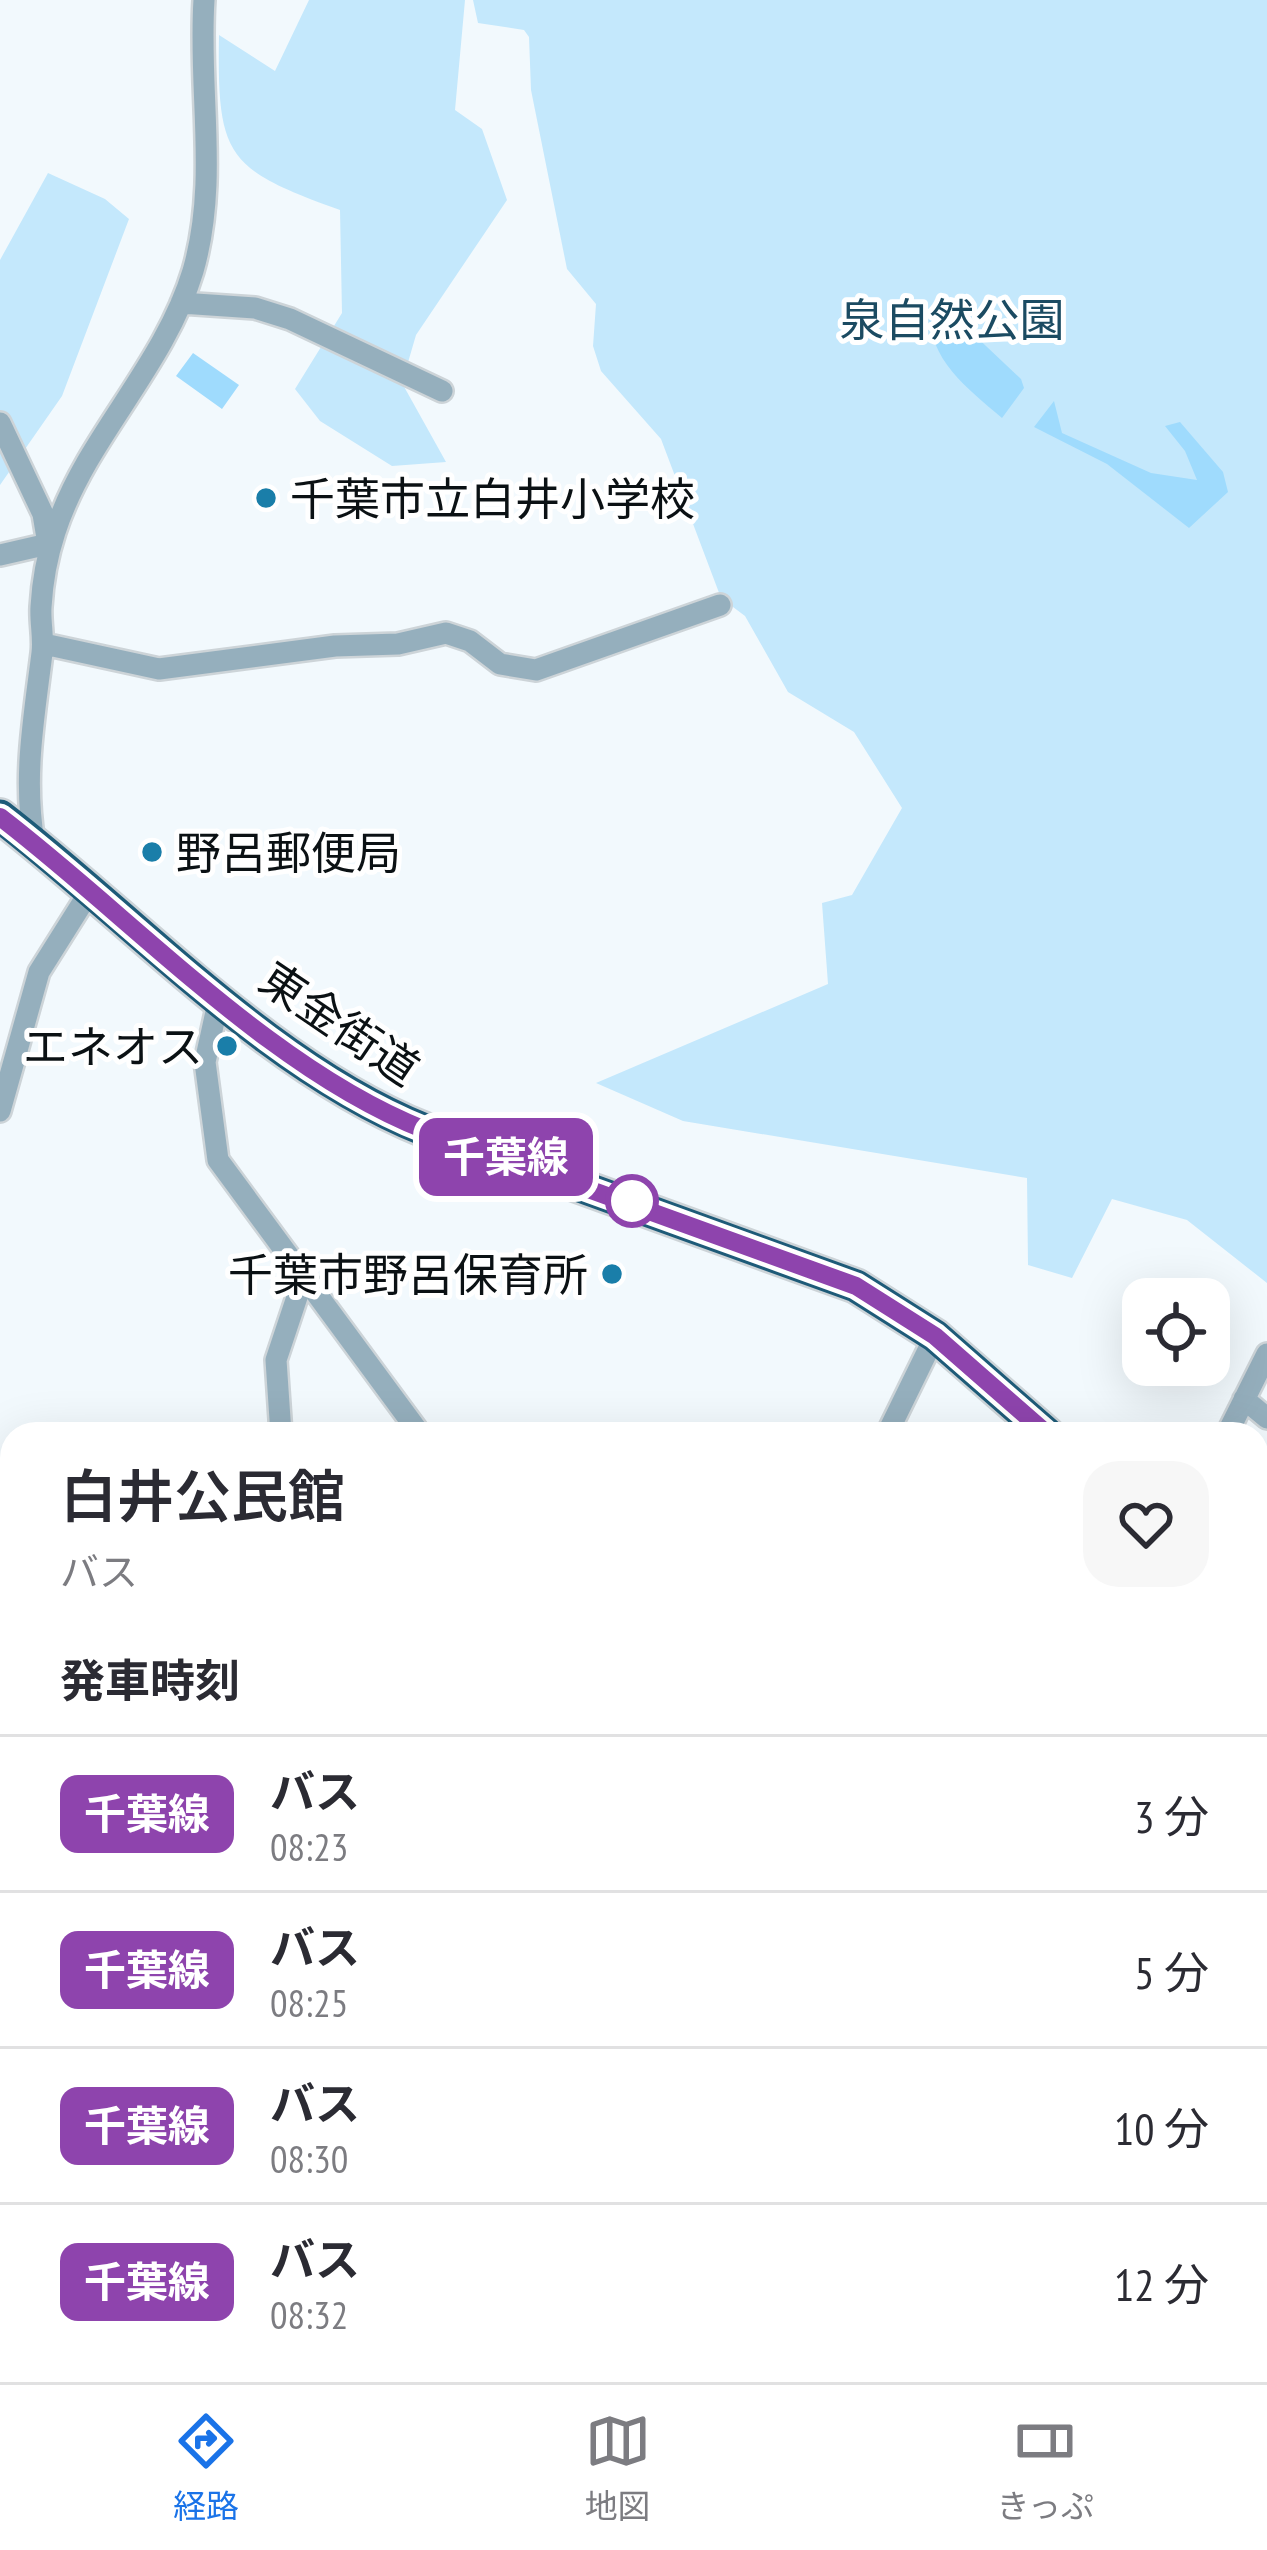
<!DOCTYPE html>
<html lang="ja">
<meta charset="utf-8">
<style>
:root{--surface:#fff;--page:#f7f7f7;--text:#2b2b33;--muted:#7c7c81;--line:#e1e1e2;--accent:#1a73e8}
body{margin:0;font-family:"PT Sans Narrow","Noto Sans JP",sans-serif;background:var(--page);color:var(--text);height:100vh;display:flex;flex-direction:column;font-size:45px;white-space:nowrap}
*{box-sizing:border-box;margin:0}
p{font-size:39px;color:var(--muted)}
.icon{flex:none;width:66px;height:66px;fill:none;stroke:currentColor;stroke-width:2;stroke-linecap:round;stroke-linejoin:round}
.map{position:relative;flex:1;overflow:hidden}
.sheet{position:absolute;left:0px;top:1422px;width:1269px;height:960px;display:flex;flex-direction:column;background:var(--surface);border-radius:36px 36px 0 0;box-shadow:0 12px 48px #0002}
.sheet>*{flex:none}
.badge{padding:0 24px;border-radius:18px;font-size:42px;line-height:78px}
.fabs{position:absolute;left:1122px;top:1278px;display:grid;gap:24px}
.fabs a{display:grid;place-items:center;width:108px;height:108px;border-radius:24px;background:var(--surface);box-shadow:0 12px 48px #0002;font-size:60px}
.map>.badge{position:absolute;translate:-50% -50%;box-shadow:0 0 0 6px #fff}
h2{padding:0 60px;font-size:45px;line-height:108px}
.round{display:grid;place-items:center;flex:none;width:126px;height:126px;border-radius:36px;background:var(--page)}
.overview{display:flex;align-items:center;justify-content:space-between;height:204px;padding:0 60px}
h1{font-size:57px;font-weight:600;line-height:90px}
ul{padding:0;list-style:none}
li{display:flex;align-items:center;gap:36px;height:156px;padding:0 60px;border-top:3px solid var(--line)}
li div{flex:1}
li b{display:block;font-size:45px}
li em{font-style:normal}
li .badge{min-width:132px;font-weight:700;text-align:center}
.menu{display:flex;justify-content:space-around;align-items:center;height:168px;border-top:3px solid var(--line);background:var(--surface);font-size:33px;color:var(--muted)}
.menu a{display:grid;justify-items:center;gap:6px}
.menu .selected{color:var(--accent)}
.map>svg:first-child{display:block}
</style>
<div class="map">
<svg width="1267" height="2382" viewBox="0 0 1267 2382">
<rect width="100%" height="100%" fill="#f2f9fd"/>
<!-- green -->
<path fill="#c4e8fc" d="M309,0H465L455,110L482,129L507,200L416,335L402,383L446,462L392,466L320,421L295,389L342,313L340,210C226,169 217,157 219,35L275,71Z
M473,0H1267V1283L1187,1220L1112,1199L1072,1278L1028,1265L1027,1178L683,1121L596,1083L828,984L822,903L852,895L902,808L854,732L788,692L745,616L721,598L661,439L601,371L593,346L596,304L567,269L531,90L529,37L524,30L478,23Z
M48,173L105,199L129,219L62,396L0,485V260Z
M1257,1669L1267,1676V1782L1257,1791Z
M0,1808L12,1837V2241L0,2251Z
M1267,1874V2322L1257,2309V1876Z"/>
<!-- water -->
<path fill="#9fdbfd" d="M929,308L950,312L1021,379L1024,388L1002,418C966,387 928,360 929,308Z
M193,353L239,385L222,409L176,376Z
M1054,401L1062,433L1151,473L1197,480L1185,451L1165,426L1180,422L1223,472L1228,492L1189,528L1107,464L1034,427Z"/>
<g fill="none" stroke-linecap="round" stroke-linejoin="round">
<!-- minor casing -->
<g stroke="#cdd4d8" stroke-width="26">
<path id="minor" d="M181,303L255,308L290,319L442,391
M0,423L43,514L48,544L0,555
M44,644L159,669L335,646L398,644L446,633L470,641L500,664L536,670L720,605
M34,842C23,776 34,718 42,653C44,638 40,623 41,607C44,553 60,509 87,462C123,400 172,341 193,271C219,181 198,91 204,0
M226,1001L216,1012L205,1062L218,1160L420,1434
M0,1111L39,972L90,891
M1244,1399L1267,1418
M281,1434L276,1360L303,1279
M887,1434L935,1336
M1227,1434L1267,1354
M1257,1505L1267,1514
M1257,2167L1267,2175
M419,2370L424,2382
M915,2370L923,2382
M465,2382L473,2370"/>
</g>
<!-- highway casing -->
<g stroke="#cdd4d8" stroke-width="38">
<path id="highway" d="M0,816C135,920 266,1066 425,1130L856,1286L935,1336L1047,1434
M1257,1621L1267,1630"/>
</g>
<!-- minor -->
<use href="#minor" stroke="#95afbd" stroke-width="21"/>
<!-- highway -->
<use href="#highway" stroke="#1e5b78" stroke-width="33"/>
</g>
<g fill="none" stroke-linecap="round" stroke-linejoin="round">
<!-- line casing -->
<g stroke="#fff" stroke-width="27">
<path id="line" d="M0,817C132,918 270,1069 425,1130L856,1286L935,1336L1047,1434"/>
</g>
<!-- line -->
<use href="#line" stroke="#8e44ad" stroke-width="18"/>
</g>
<!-- markers -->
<g fill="#1a7ea9" stroke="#fff" stroke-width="4.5">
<circle cx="266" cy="498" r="12"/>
<circle cx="152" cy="852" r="12"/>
<circle cx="227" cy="1046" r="12"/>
<circle cx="612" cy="1274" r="12"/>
</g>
<circle fill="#fff" stroke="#8e44ad" stroke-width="6" cx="632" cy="1201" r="24"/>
<g text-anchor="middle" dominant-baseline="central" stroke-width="10" stroke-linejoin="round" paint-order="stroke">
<!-- park labels -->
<g font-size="45" fill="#1b4b62" stroke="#fff">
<text x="952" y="319">泉自然公園</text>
</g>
<!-- poi labels -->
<g font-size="45" fill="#0b1114" stroke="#fff" text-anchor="start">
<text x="290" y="498">千葉市立白井小学校</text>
<text x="176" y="852">野呂郵便局</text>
<text x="203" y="1046" text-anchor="end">エネオス</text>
<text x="588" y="1274" text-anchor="end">千葉市野呂保育所</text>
</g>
<!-- street labels -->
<g font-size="45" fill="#0b1114" stroke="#fff">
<text transform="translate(340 1023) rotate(34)">東金街道</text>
</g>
</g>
</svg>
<div class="fabs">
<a><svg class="icon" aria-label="locate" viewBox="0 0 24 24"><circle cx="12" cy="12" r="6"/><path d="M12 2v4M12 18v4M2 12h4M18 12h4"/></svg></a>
</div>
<b class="badge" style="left:506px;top:1157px;background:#8e44ad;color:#fff">千葉線</b>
<section class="sheet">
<div class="overview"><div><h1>白井公民館</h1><p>バス</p></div><a class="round"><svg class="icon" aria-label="heart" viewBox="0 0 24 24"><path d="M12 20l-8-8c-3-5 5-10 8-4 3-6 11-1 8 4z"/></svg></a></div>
<h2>発車時刻</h2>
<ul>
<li><span class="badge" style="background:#8e44ad;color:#fff">千葉線</span><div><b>バス</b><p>08:23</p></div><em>3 分</em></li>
<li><span class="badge" style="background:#8e44ad;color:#fff">千葉線</span><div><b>バス</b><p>08:25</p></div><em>5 分</em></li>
<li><span class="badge" style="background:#8e44ad;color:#fff">千葉線</span><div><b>バス</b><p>08:30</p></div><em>10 分</em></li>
<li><span class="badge" style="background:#8e44ad;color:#fff">千葉線</span><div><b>バス</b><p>08:32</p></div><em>12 分</em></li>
</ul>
</section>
</div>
<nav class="menu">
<a class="selected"><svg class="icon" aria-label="directions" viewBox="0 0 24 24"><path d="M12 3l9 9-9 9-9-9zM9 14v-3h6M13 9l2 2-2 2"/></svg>経路</a>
<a><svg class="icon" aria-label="map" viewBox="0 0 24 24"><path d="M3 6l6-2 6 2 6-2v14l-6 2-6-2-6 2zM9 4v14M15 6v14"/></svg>地図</a>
<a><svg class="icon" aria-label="tickets" viewBox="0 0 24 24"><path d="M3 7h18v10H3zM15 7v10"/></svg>きっぷ</a>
</nav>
